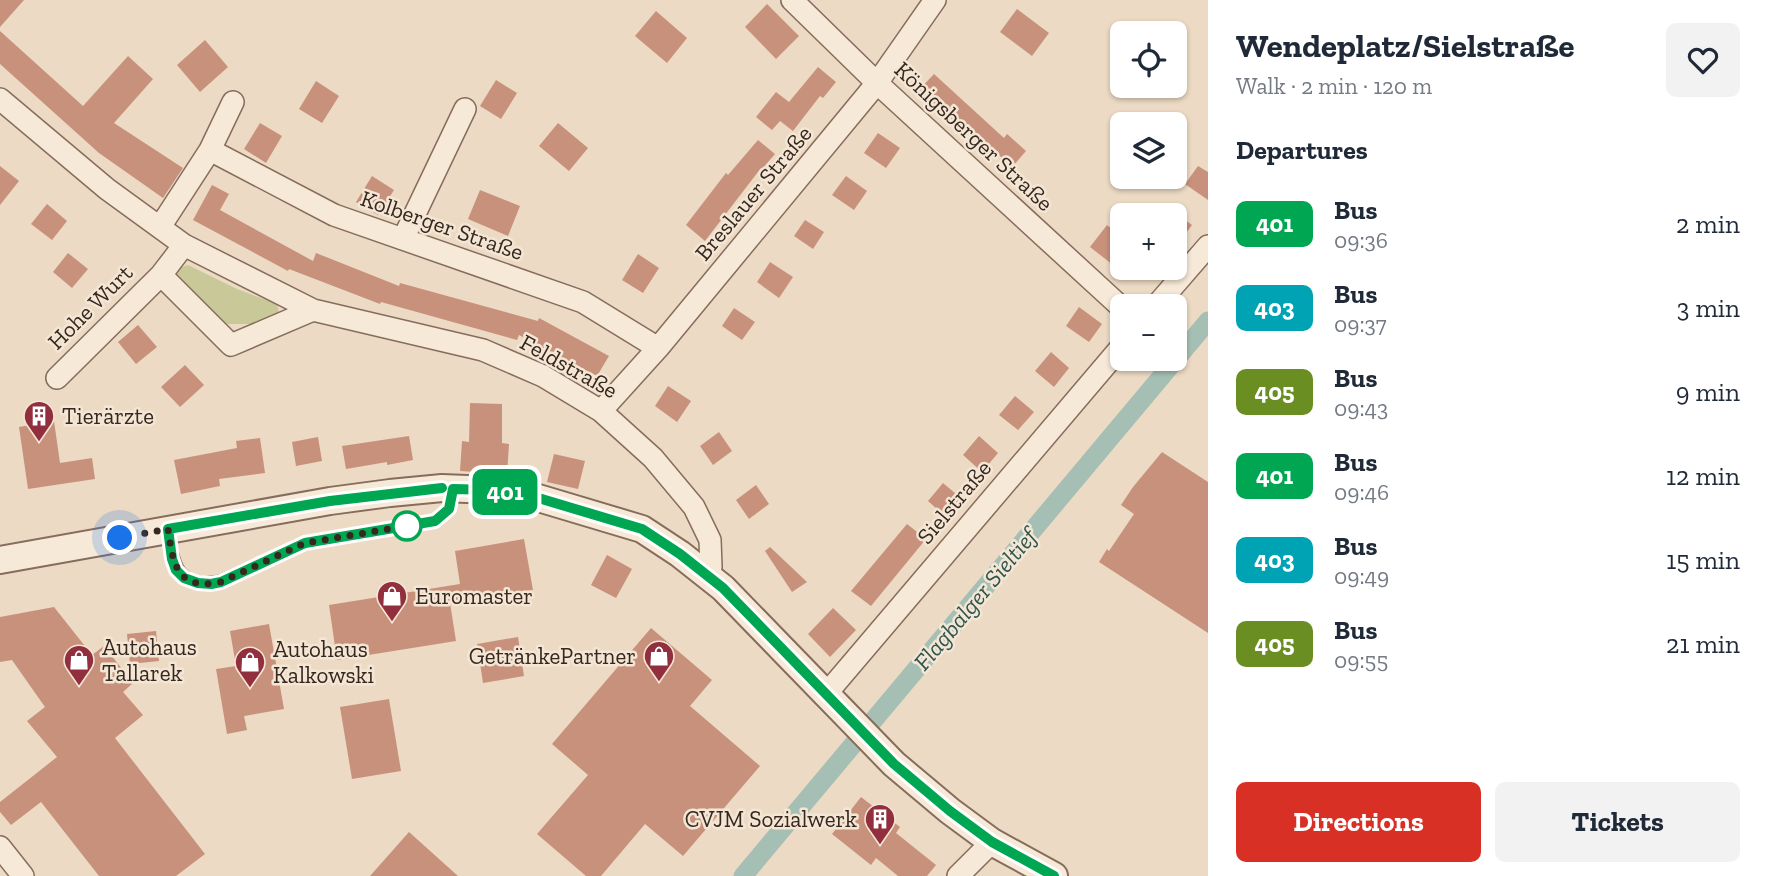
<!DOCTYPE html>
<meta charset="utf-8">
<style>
:root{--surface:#fff;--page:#f2f2f3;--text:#1f2937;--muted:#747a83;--accent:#d93025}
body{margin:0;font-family:"Zilla Slab",serif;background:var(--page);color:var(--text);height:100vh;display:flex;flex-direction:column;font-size:26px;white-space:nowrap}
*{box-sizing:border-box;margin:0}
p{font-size:23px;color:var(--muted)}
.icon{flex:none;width:38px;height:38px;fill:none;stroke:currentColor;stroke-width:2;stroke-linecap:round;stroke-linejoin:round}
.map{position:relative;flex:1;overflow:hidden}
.drawer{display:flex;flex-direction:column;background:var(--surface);width:560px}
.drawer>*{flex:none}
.badge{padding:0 14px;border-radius:10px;font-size:24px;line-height:46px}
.buttons{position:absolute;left:1110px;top:21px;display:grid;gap:14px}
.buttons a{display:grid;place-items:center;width:77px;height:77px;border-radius:10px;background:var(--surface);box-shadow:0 2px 5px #0004;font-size:35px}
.you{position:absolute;width:35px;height:35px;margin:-18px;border:5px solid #fff;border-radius:50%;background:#1a73e8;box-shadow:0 0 0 10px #1a73e833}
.map>.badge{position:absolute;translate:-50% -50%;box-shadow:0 0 0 4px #fff}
h2{padding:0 28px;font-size:26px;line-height:63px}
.round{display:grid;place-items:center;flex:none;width:74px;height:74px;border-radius:10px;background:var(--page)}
.headline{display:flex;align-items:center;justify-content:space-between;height:119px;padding:0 28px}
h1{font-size:33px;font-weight:700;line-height:52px}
.primary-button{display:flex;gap:14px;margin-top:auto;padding:14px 28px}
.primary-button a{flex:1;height:80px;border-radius:10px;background:var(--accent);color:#fff;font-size:28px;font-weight:700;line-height:80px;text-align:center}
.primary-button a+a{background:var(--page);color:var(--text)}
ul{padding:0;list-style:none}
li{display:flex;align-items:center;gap:21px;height:84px;padding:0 28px}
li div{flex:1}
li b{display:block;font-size:26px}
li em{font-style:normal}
li .badge{min-width:77px;font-weight:700;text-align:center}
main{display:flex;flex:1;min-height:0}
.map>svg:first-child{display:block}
</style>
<main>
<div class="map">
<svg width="1208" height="876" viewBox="0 0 1208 876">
<rect width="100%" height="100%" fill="#ecdac4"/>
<!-- green -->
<path fill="#c9c899" d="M188,265L237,289L277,304L279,313L269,324H223L177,275V269Z"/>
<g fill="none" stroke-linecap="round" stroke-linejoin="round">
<!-- canal -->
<path stroke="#a6bfb4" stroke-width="19" d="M743,876L1208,321"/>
</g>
<!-- building -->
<path fill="#c8917c" d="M0,0H24L0,27Z
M767,4L799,36L776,59L745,27Z
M1017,9L1049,33L1032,56L1000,32Z
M656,11L687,38L667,63L635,36Z
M0,31L83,106L128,56L153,79L114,123L183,168L163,198L99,153L0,64Z
M205,40L228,67L200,92L177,65Z
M818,67L836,82L823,98L820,96L793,131L780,121L772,130L756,117L776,92L789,102Z
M934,74L1004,138L1007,134L1026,151L1012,167L979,137L976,140L919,90Z
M496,80L517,93L501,119L480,106Z
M316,81L339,96L322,123L299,109Z
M260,123L282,136L266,163L244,149Z
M558,123L588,148L569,171L539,146Z
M878,133L900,148L886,168L864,153Z
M758,140L775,154L762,169L761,168L705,241L686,225L726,173L728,175Z
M0,166L19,181L0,205Z
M1198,166L1208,172V200L1185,184Z
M372,176L394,190L378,215L356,202Z
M846,176L867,191L854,210L832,195Z
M212,185L229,194L220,210L313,261L316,253L399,286L400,283L538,321L539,318L609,356L597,376L519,335L517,340L381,302L380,304L289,269L288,271L193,220Z
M480,190L520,206L508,236L468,219Z
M47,204L67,221L52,240L31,224Z
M1174,212L1192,225L1174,249Z
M805,220L824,232L813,249L794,236Z
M1107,225L1122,237V272L1090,247Z
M68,253L88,269L72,288L53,272Z
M638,254L659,268L643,293L622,280Z
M770,262L793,277L779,298L757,282Z
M1079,307L1102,324L1089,342L1066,326Z
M734,308L755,322L742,340L722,326Z
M138,325L157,347L136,364L118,342Z
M1051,352L1069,368L1054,387L1035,371Z
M185,365L204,385L180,407L161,387Z
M668,386L691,401L677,422L655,406Z
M1015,396L1034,412L1018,430L999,415Z
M470,403L502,404V443L509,444L507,474L460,471L462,441L469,442Z
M54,421L60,463L92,458L95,479L28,489L19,427Z
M719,432L732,451L713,465L700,446Z
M409,436L413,460L387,465V462L346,469L342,446Z
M979,436L998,453L982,472L963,455Z
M318,437L322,461L296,466L292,442Z
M260,438L265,473L219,479L220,486L181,494L174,460L237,448L236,441Z
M1162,452L1208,482V633L1099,562L1107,549L1109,551L1134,514L1121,505L1133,487Z
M554,454L585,461L578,489L547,482Z
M943,483L962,499L946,517L928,501Z
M756,485L769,504L749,519L736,500Z
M907,524L926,539L871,606L851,591Z
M524,539L533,590L450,603L456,641L337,660L329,605L460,584L455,551Z
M770,547L807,582L792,592L765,551Z
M607,555L632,569L616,598L591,585Z
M54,607L92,655L104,646L133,683L123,692L143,715L115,738L205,854L176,876H99L41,802L11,825L0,812V802L57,757L27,721L45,707L12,660L0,662V617Z
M833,608L856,630L830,657L808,634Z
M269,624L284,709L244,716L247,730L227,734L216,669L236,666L230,631Z
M651,628L712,680L690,706L760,766L683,856L645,824L601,876H586L537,834L588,775L552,744Z
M156,631L159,661L130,664L127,634Z
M518,637L524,676L483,683L477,644Z
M389,699L401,771L352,779L340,707Z
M861,797L900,827L896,833L936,865L927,876H898L876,858L871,865L832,834Z
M409,832L458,876H370Z"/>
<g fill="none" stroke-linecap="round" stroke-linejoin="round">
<!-- service casing -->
<g stroke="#866c5c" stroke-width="14">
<path id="service" d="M168,529C173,564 177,591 221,581L305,543L434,521L449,509L453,490"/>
</g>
<!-- minor casing -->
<g stroke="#866c5c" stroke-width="24">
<path id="minor" d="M792,0L877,83L1122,308
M0,99L107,189L184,245L313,310L483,350L543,376L601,411L653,458L694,507L710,540L711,567L707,575
M210,150L334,215L583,302L658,348
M160,227L210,150L233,102
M403,239L465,109
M184,245L161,275L231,345L313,310
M1156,306L1208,246
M57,378L161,275
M601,411L658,348L877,83L935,0
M827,693L1122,346
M0,847L23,876
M958,876L992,842"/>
</g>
<!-- tertiary casing -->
<g stroke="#866c5c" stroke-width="30">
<path id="tertiary" d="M0,560L330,501L390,493L442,488L492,490L535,497L642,529L680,554L723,588L894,764L950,811L992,842L1054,876"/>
</g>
<!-- service -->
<use href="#service" stroke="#f7e9d7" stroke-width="10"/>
<!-- minor -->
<use href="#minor" stroke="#f7e9d7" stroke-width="21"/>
<!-- tertiary -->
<use href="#tertiary" stroke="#f7e9d7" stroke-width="26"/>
</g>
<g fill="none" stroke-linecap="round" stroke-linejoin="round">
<!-- line casing -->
<g stroke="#fff" stroke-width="16">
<path id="line" d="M442,488L330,501L168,529L172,559L176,570L184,578L198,583L211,584L221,582L305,543L435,521L449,509L453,489L492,490L535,497L642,529L680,554L723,588L894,764L950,811L992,842L1054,876"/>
</g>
<!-- line -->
<use href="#line" stroke="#00a651" stroke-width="10"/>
<!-- walk -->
<path stroke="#36271f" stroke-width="7" stroke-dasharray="0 12.6" d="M120,538L168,529C173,565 177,591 221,582L305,543L407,526"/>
</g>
<!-- icons -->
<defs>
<g id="building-pin" transform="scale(1.575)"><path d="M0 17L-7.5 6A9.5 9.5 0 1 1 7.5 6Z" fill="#912f3e" stroke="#f4e6d4"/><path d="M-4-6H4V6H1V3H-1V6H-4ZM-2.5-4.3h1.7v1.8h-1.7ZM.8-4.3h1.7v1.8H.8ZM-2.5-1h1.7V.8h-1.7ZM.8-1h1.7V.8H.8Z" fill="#fff"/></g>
<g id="shop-pin" transform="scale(1.575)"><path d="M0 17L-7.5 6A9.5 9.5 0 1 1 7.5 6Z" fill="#912f3e" stroke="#f4e6d4"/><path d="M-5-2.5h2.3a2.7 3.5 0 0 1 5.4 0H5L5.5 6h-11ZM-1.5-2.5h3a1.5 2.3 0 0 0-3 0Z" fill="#fff"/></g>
</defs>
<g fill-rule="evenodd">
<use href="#building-pin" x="39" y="416"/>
<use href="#shop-pin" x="392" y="596"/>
<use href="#shop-pin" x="659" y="656"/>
<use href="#shop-pin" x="79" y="660"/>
<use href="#shop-pin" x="250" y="662"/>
<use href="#building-pin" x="880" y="819"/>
</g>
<!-- markers -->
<circle fill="#fff" stroke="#00a651" stroke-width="3.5" cx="407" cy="526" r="14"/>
<g text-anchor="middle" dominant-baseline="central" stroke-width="5" stroke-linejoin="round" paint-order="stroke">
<!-- street labels -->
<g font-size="23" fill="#36271f" stroke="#f4e6d4">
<text transform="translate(974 136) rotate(43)">Königsberger Straße</text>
<text transform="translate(753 193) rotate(-50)">Breslauer Straße</text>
<text transform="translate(442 225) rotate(19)">Kolberger Straße</text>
<text transform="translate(90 307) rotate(-45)">Hohe Wurt</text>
<text transform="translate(569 366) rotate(29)">Feldstraße</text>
<text transform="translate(954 502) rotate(-50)">Sielstraße</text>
</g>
<!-- poi labels -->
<g font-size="23" fill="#36271f" stroke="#f4e6d4" text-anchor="start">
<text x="62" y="416">Tierärzte</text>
<text x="415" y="596">Euromaster</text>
<text x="102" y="647">Autohaus<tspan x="102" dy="26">Tallarek</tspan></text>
<text x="273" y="649">Autohaus<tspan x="273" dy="26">Kalkowski</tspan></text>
<text x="636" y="656" text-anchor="end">GetränkePartner</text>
<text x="857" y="819" text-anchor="end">CVJM Sozialwerk</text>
</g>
<!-- water labels -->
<g font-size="24" font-style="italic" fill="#2f554d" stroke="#f4e6d4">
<text transform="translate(975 599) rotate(-50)">Flagbalger Sieltief</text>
</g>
</g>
</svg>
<div class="buttons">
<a><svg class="icon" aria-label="locate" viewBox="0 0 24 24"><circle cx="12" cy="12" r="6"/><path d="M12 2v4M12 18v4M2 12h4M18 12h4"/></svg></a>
<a><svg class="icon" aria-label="layers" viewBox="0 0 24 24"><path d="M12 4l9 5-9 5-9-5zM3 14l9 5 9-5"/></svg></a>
<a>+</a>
<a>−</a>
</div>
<div class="you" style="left:120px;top:538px"></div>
<b class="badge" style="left:505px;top:492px;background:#00a651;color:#fff">401</b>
</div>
<section class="drawer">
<div class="headline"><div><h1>Wendeplatz/Sielstraße</h1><p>Walk · 2 min · 120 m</p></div><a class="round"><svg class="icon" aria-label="heart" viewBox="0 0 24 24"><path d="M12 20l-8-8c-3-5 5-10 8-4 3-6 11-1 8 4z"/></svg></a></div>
<h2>Departures</h2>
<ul>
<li><span class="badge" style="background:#00a651;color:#fff">401</span><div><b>Bus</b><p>09:36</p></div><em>2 min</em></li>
<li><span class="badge" style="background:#00a3b4;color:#fff">403</span><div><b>Bus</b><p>09:37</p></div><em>3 min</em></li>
<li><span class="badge" style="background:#6b8e23;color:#fff">405</span><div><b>Bus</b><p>09:43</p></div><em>9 min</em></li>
<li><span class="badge" style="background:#00a651;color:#fff">401</span><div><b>Bus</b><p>09:46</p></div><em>12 min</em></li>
<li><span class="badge" style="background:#00a3b4;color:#fff">403</span><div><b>Bus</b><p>09:49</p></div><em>15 min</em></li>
<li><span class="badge" style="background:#6b8e23;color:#fff">405</span><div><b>Bus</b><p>09:55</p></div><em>21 min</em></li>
</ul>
<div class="primary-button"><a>Directions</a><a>Tickets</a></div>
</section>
</main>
